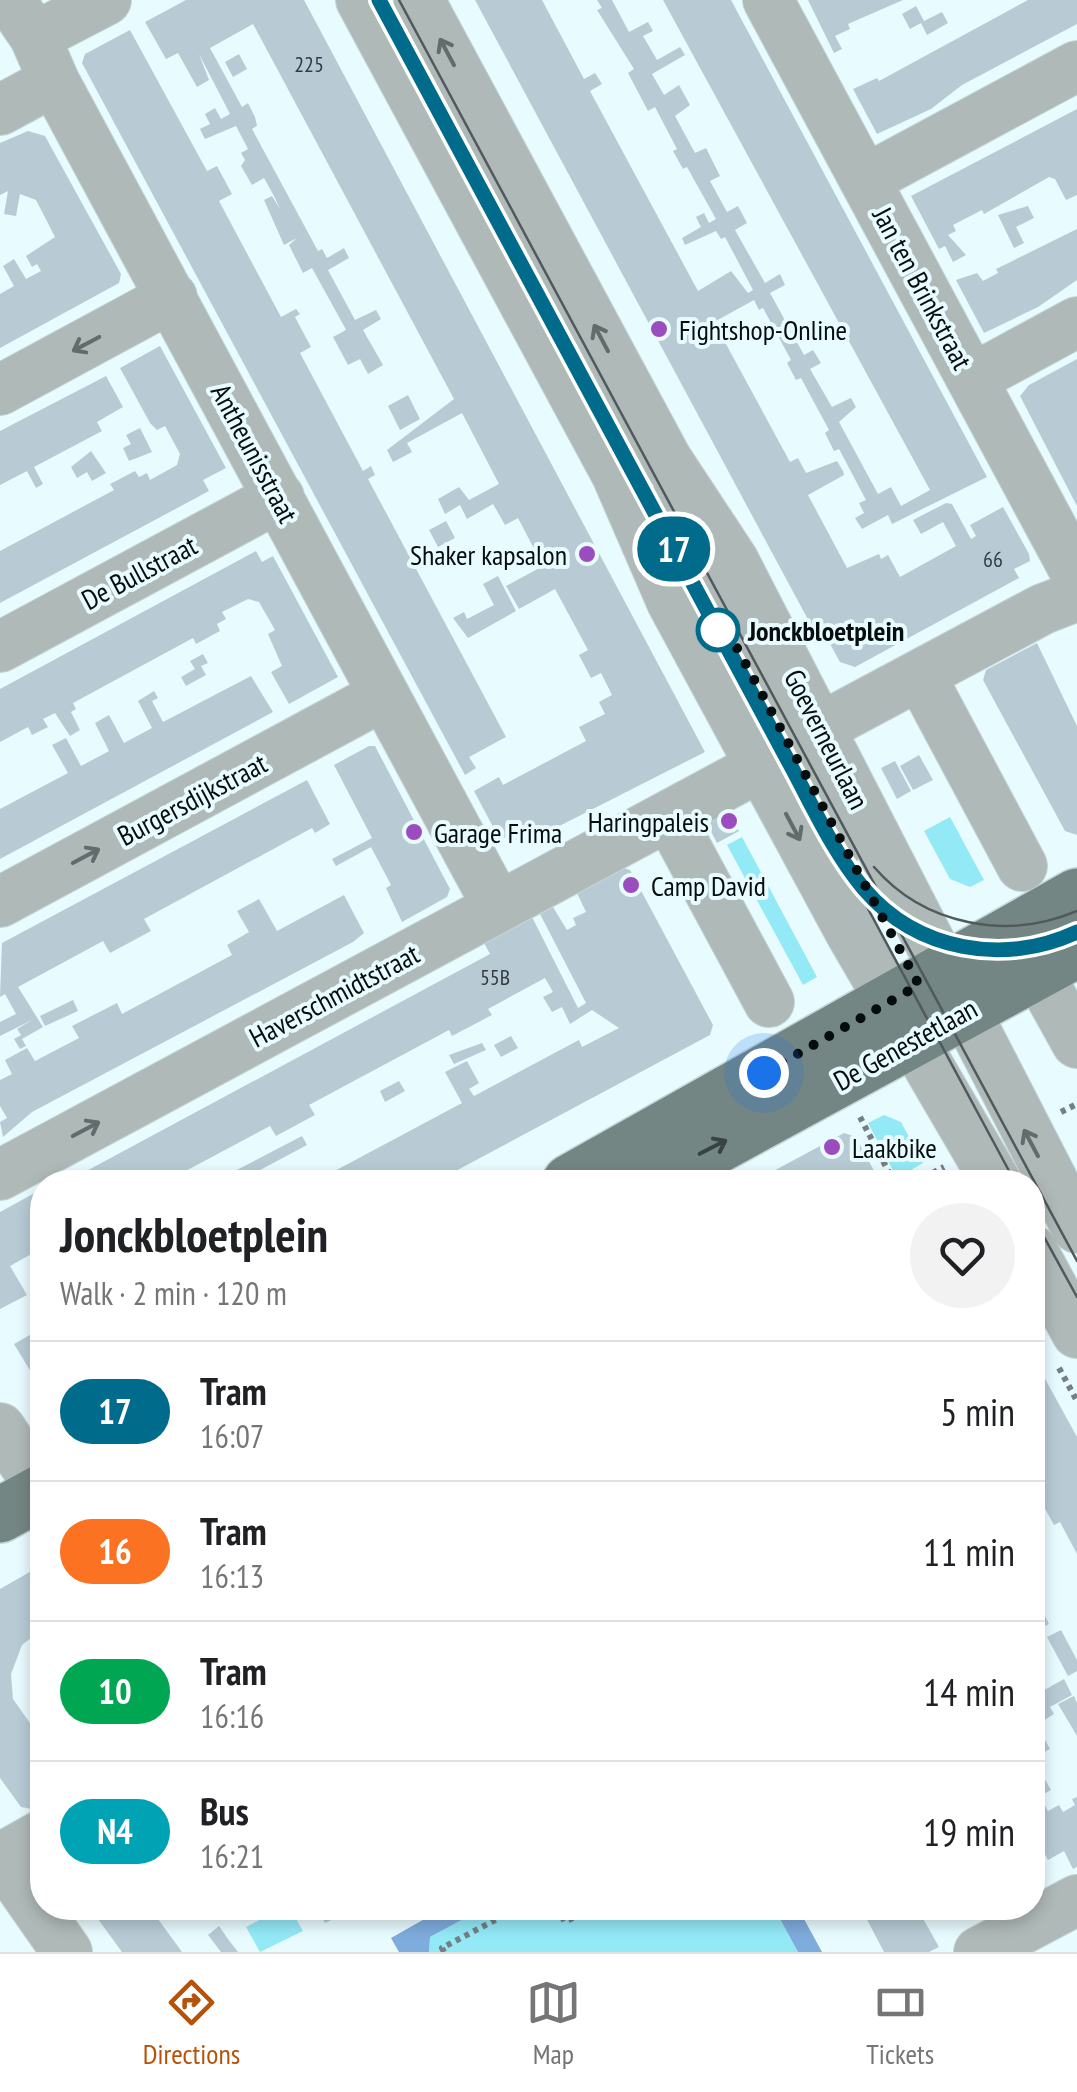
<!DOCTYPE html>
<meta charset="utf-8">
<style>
:root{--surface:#fff;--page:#f2f2f2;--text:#202124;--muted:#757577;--line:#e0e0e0;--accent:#b45309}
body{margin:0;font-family:"PT Sans Narrow",sans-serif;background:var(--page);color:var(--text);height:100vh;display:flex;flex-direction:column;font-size:38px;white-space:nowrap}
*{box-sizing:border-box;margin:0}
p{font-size:32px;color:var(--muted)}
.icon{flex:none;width:55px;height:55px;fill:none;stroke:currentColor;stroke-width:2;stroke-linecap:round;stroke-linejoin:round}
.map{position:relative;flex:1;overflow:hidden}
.details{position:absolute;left:30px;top:1170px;width:1015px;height:750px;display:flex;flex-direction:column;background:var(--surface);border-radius:40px;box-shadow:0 5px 15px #0003}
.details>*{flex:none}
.badge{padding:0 20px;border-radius:32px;font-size:35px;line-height:65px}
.you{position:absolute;width:50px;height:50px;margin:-25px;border:8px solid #fff;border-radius:50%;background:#1a73e8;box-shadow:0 0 0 15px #1a73e833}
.map>.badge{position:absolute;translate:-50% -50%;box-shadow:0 0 0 5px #fff}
.round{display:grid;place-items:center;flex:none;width:105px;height:105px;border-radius:52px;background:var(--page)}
.head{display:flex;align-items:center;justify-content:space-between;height:170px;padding:0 30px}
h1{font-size:48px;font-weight:700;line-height:75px}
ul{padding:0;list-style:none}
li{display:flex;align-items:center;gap:30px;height:140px;padding:0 30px;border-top:2px solid var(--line)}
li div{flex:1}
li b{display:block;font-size:38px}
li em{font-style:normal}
li .badge{min-width:110px;font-weight:700;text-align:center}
.tabs{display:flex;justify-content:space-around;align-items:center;height:140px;border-top:2px solid var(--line);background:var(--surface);font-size:28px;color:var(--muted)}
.tabs a{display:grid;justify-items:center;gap:5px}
.tabs .selected{color:var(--accent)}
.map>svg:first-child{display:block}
</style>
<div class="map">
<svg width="1077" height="1952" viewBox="0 0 1077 1952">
<rect width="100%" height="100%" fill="#e8fbfe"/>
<!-- green -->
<path fill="#94e9f7" d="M950,817L984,880L970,887L950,879L924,831Z
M742,837L817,977L803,985L727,845Z
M884,1115L901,1122L923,1163L897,1178L868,1123Z
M282,1908H290L303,1931L260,1952L246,1927Z
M484,1908H774L798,1952H429L430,1937Z"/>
<!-- water -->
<path fill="#7eacdc" d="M444,1908H484L430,1937L429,1952H399L391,1938Z
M774,1908H798L822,1952H798Z"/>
<!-- building -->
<path fill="#b8cbd5" d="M186,0H304L705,752L520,846L513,833L500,840L474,791L499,777L503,785L586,741L579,727L605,714L599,702L612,695L601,673L591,678L579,655L588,650L555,589L519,609L506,586L543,566L518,518L505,525L493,504L467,519L460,505L445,514L438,499L459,487L469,500L499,484L462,413L407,443L412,452L393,462L387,450L454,399L253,24L210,48L242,107L248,103L255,117L257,126L252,129L318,251L322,249L327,258L344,248L349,258L328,270L355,320L376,310L381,319L363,330L383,365L368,374L360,359L348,365L333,337L346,330L344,326L312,268L303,273L289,245L297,238L284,245L264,200L272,196L280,209L274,196L264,178L252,185L241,166L245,160L241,153L248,149L236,126L205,139L200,129L210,124L205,114L215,108L221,119L230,114L199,54L209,80L197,87L178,53L166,59L145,22Z
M475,0H542L584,79L595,73L602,84L590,91L698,291L731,271L748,293L753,290L725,237L721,239L716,231L685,245L682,238L701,227L696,217L704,213L709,223L716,219L687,167L683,169L673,151L677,149L655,107L648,111L628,73L634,69L597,10L602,8L597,0H612L629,32L648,22L653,31L643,36L657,60L680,47L685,55L652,74L664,95L679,85L690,105L675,116L695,153L706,148L720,176L710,181L727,212L738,206L747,223L735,230L765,283L780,274L785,285L770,293L804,355L813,350L821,363L810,369L832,407L851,398L856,407L839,422L878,494L891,487L901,506L930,490L663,0H731L987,477L892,524L888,515L862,529L855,518L864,513L859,503L866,500L839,449L834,451L825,433L829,430L801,378L796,380L787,363L791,360L763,308L759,310L754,300L714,322L790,462L798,458L806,473L837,461L843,471L844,475L808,495L847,568L879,554L881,559L888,555L900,577L956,546L943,522L921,534L913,520L946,503L952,504L971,539L976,536L970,525L1003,507L1029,554L1030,561L1014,569L1019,578L855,667L840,662L819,624L812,627Z
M808,0H903L848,24L850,29L835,36L842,49L834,53Z
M1028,0H1077V24L962,85L931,109L877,134L853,89L877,78L879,81Z
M916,6L924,21L942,12L948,23L927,35L921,23L910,29L902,14Z
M130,30L207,171L217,166L232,194L219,201L281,317L296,309L300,314L295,317L311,347L300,353L363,471L371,466L375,475L368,479L506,737L469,757L476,768L465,775L82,63L85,54Z
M239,54L247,69L233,77L225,62Z
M1077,109V195L1066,200L1055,179L1049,177L984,214L982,210L953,225L956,231L948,235L966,255L953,262L945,246L939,249L911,196Z
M28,131L45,136L121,274L119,283L0,348V294L14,286L3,266L14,259L26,279L41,271L37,264L32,267L26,256L55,237L36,200L20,194L16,216L4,214L8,191L0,195V143Z
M1028,206L1034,218L1016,227L1024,243L1014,248L998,215Z
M1077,229V280L1038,307L984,333L956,280L977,273L983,281L998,273L996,269Z
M160,346L226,468L203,480L209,491L0,603V551L114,490L110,484L135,471L139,477L147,473L150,480L177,465L180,454L165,426L157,430L150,423L120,368Z
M1077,359V506L1020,396L1029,385Z
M106,376L123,407L97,422L102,431L34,467L43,484L36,488L27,471L0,485V431Z
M408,395L420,419L400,430L388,406Z
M140,428L152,452L129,461L123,448L131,444L126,435Z
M91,451L106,473L92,481L87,472L77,478L71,467Z
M446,521L455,538L438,547L429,530Z
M256,551L262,562L273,556L338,677L289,704L271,672L282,666L268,634L275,630L259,602L248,599L222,612L226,619L217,624L220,631L196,644L193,638L73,703L76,709L71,712L80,730L70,736L55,713L43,719L48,727L32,735L28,727L0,742V689Z
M498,576L516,611L468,638L453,618L464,612L467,619L494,605L483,584Z
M1037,643L1077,726V835L1065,831L983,680L986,670Z
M203,654L208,663L201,666L206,675L186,686L181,677L195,669L190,661Z
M251,676L273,712L0,859V809L68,773L52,745L66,738L81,766L109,751L95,723L109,715L124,743L152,728L138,701L154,691L158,698L152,701L163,722Z
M369,746H375L450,889L447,897L402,922L386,888L391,885L371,847L336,866L332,859L372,838L334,765Z
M919,755L933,780L913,790L900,766Z
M895,761L911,791L897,799L881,768Z
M307,780L330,824L315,833L312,828L144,919L151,931L110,953L103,941L18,987L43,1027L22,1039L26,1046L20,1049L14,1039L21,1035L17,1029L32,1020L0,1036V1022L16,1014L5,994L0,997L2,943Z
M727,808L739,831L717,843L705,820Z
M620,867L630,870L713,1025L710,1035L435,1182H314L462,1103L445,1072L467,1061L479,1083L469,1089L474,1096L579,1040L582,1047L619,1028L592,1010L570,1024L562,1007L552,1012L543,997L553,992L545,978L488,1009L492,1015L452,1036L449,1030L309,1105L315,1115L276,1136L270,1126L165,1182H66L490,954L483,941L531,915L578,1008L586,1003L540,914L553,907L567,930L576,925L573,918L586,912L576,891Z
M344,895L364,933L353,942L32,1112L3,1137L0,1122L7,1118L0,1106V1080L12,1074L5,1060L27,1048L35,1061L79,1038L72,1026L117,1003L122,1014L232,955L227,945L249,932L237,911L259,899L277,931Z
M73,1000L78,1011L45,1026L40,1016Z
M511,1036L518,1048L501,1057L494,1045Z
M482,1043L486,1050L454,1064L449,1055Z
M399,1081L405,1091L385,1102L380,1091Z
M844,1133L856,1137L880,1182H753Z
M302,1136L307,1145L245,1178L248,1182H214Z
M42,1189V1248L10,1266L27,1295L0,1309V1212Z
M42,1328V1390L14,1344Z
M1032,1355L1077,1437V1554L1060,1522L1054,1525L1033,1487L1039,1483L1032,1470Z
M42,1565V1629L22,1645L11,1674L13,1699L42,1740V1801L32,1809L21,1807L0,1778V1589Z
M1038,1602L1049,1624L1032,1633V1605Z
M1061,1630L1077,1660V1671L1068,1676L1047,1637Z
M1064,1679L1072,1695L1050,1707L1054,1714L1037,1725L1050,1749L1033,1758L1051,1790L1040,1796L1048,1811L1059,1805L1063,1812L1075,1805L1072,1799L1077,1797V1867L1073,1869L1064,1851L1048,1860L1032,1831V1697Z
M1074,1696L1077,1703V1736L1058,1704Z
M90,1908H150L182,1952H122Z
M317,1908H355L325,1923Z
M861,1908H917L939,1947L929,1952H884Z
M219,1926L228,1939L238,1952H221L208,1935Z"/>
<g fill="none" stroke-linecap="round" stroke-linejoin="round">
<!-- minor casing -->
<g stroke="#c4d5d8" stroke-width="52">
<path id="minor" d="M10,0L35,37L54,81L498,907
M361,0L617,475L672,602L852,935L996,1182
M419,0L667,460L733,560L1077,1228
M768,0L1077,575
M35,37L106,0
M0,110L54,81
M865,180L1077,66
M972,379L1077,322
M0,390L172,297
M664,510L842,840
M0,647L279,497
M920,675L1022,866
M822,727L1043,609L1077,596
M669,816L769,1002
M0,902L384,695
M1037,971L1077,1043
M0,1175L761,766
M1032,1250L1077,1333
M0,1428L42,1490
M0,1856L67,1952
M1,1858L42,1835
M979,1952L1077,1900"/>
</g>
<!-- major casing -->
<g stroke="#c4d5d8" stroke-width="58">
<path id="major" d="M634,1179L711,1149L1077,950
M570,1182L1077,896
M0,1515L42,1492"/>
</g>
<!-- path -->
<path stroke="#748083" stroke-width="6" stroke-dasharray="5 5" stroke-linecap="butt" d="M1061,1112L1077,1104
M860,1117L894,1182
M510,1182L527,1173
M915,1182L944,1167
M1059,1368L1077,1401
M557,1908L565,1922L592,1908
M444,1952L442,1948L518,1908"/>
<!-- minor -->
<use href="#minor" stroke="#afb9b8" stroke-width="50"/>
<!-- major -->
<use href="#major" stroke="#748683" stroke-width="55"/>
<!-- tram -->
<path stroke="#505a5d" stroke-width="2.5" d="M379,0L1015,1182
M399,0L1077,1261
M874,867C924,925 1007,941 1077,911
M895,917C949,955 1017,960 1077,932
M1032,1215L1077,1297"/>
</g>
<!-- one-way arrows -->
<defs><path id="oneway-shaft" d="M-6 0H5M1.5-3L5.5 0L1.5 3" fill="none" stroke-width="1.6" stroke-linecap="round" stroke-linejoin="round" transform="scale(2.5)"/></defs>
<g stroke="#636c6c">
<use href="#oneway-shaft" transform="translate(447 52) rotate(-118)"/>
<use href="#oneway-shaft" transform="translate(601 338) rotate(-118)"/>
<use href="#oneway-shaft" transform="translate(86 344) rotate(152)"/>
<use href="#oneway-shaft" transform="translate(793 827) rotate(62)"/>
<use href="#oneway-shaft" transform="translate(86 856) rotate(-28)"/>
<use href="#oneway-shaft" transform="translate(86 1129) rotate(-28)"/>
<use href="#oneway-shaft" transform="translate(1031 1143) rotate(-118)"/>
</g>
<use stroke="#374343" href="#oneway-shaft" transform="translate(713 1147) rotate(-27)"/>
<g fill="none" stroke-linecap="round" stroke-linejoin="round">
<!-- line casing -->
<g stroke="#fff" stroke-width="22">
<path id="line" d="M379,0L792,768C814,809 834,853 864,889C917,951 1004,966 1077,932"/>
</g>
<!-- line -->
<use href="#line" stroke="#006b8b" stroke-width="15"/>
<!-- walk -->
<path stroke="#060d0f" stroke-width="10" stroke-dasharray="0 18" d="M718,630L724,624L919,985L764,1073"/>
</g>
<!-- markers -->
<g fill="#9b4dbf" stroke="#e8fbfe" stroke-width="4">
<circle cx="659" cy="329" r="10"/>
<circle cx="587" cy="554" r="10"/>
<circle cx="729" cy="821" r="10"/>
<circle cx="414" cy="832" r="10"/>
<circle cx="631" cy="885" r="10"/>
<circle cx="832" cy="1147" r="10"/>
</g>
<circle fill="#fff" stroke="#006b8b" stroke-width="5" cx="718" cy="630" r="20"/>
<g text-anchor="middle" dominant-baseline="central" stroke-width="8" stroke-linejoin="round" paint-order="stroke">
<!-- number labels -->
<g font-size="22" fill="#323c40">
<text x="309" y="64">225</text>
<text x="993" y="559">66</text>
<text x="495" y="977">55B</text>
</g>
<!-- street labels -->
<g font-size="28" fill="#060d0f" stroke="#e8fbfe">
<text transform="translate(923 288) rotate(62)">Jan ten Brinkstraat</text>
<text transform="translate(255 453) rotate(62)">Antheunisstraat</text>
<text transform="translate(139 572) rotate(-28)">De Bullstraat</text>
<text transform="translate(827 739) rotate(63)">Goeverneurlaan</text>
<text transform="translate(192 799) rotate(-28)">Burgersdijkstraat</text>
<text transform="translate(334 995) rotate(-28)">Haverschmidtstraat</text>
<text transform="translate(905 1044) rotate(-29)">De Genestetlaan</text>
</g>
<!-- poi labels -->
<g font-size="28" fill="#060d0f" stroke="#e8fbfe" text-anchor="start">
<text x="679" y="329">Fightshop-Online</text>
<text x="567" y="554" text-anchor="end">Shaker kapsalon</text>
<text x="709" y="821" text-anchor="end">Haringpaleis</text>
<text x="434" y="832">Garage Frima</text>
<text x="651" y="885">Camp David</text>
<text x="852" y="1147">Laakbike</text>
</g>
<!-- stop labels -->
<g font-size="28" font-weight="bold" fill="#060d0f" stroke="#e8fbfe" text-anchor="start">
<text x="748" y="630">Jonckbloetplein</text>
</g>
</g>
</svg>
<div class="you" style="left:764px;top:1073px"></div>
<b class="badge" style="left:674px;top:549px;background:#006b8b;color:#fff">17</b>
<section class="details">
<div class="head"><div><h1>Jonckbloetplein</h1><p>Walk · 2 min · 120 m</p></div><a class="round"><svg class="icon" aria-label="heart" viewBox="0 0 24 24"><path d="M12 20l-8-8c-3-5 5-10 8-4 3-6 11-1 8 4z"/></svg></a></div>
<ul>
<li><span class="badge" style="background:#006b8b;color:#fff">17</span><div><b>Tram</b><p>16:07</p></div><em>5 min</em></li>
<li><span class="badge" style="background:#fa7222;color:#fff">16</span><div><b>Tram</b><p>16:13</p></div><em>11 min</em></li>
<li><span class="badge" style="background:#00a651;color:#fff">10</span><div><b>Tram</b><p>16:16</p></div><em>14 min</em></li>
<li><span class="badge" style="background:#00a3b4;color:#fff">N4</span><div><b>Bus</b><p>16:21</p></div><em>19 min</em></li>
</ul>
</section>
</div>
<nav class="tabs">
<a class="selected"><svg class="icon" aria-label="directions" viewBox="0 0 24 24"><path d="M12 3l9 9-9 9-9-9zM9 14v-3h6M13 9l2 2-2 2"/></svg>Directions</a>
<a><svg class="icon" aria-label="map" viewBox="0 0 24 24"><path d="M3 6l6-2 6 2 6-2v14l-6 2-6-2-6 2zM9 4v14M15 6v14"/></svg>Map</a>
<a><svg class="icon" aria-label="tickets" viewBox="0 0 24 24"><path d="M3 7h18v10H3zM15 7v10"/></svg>Tickets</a>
</nav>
